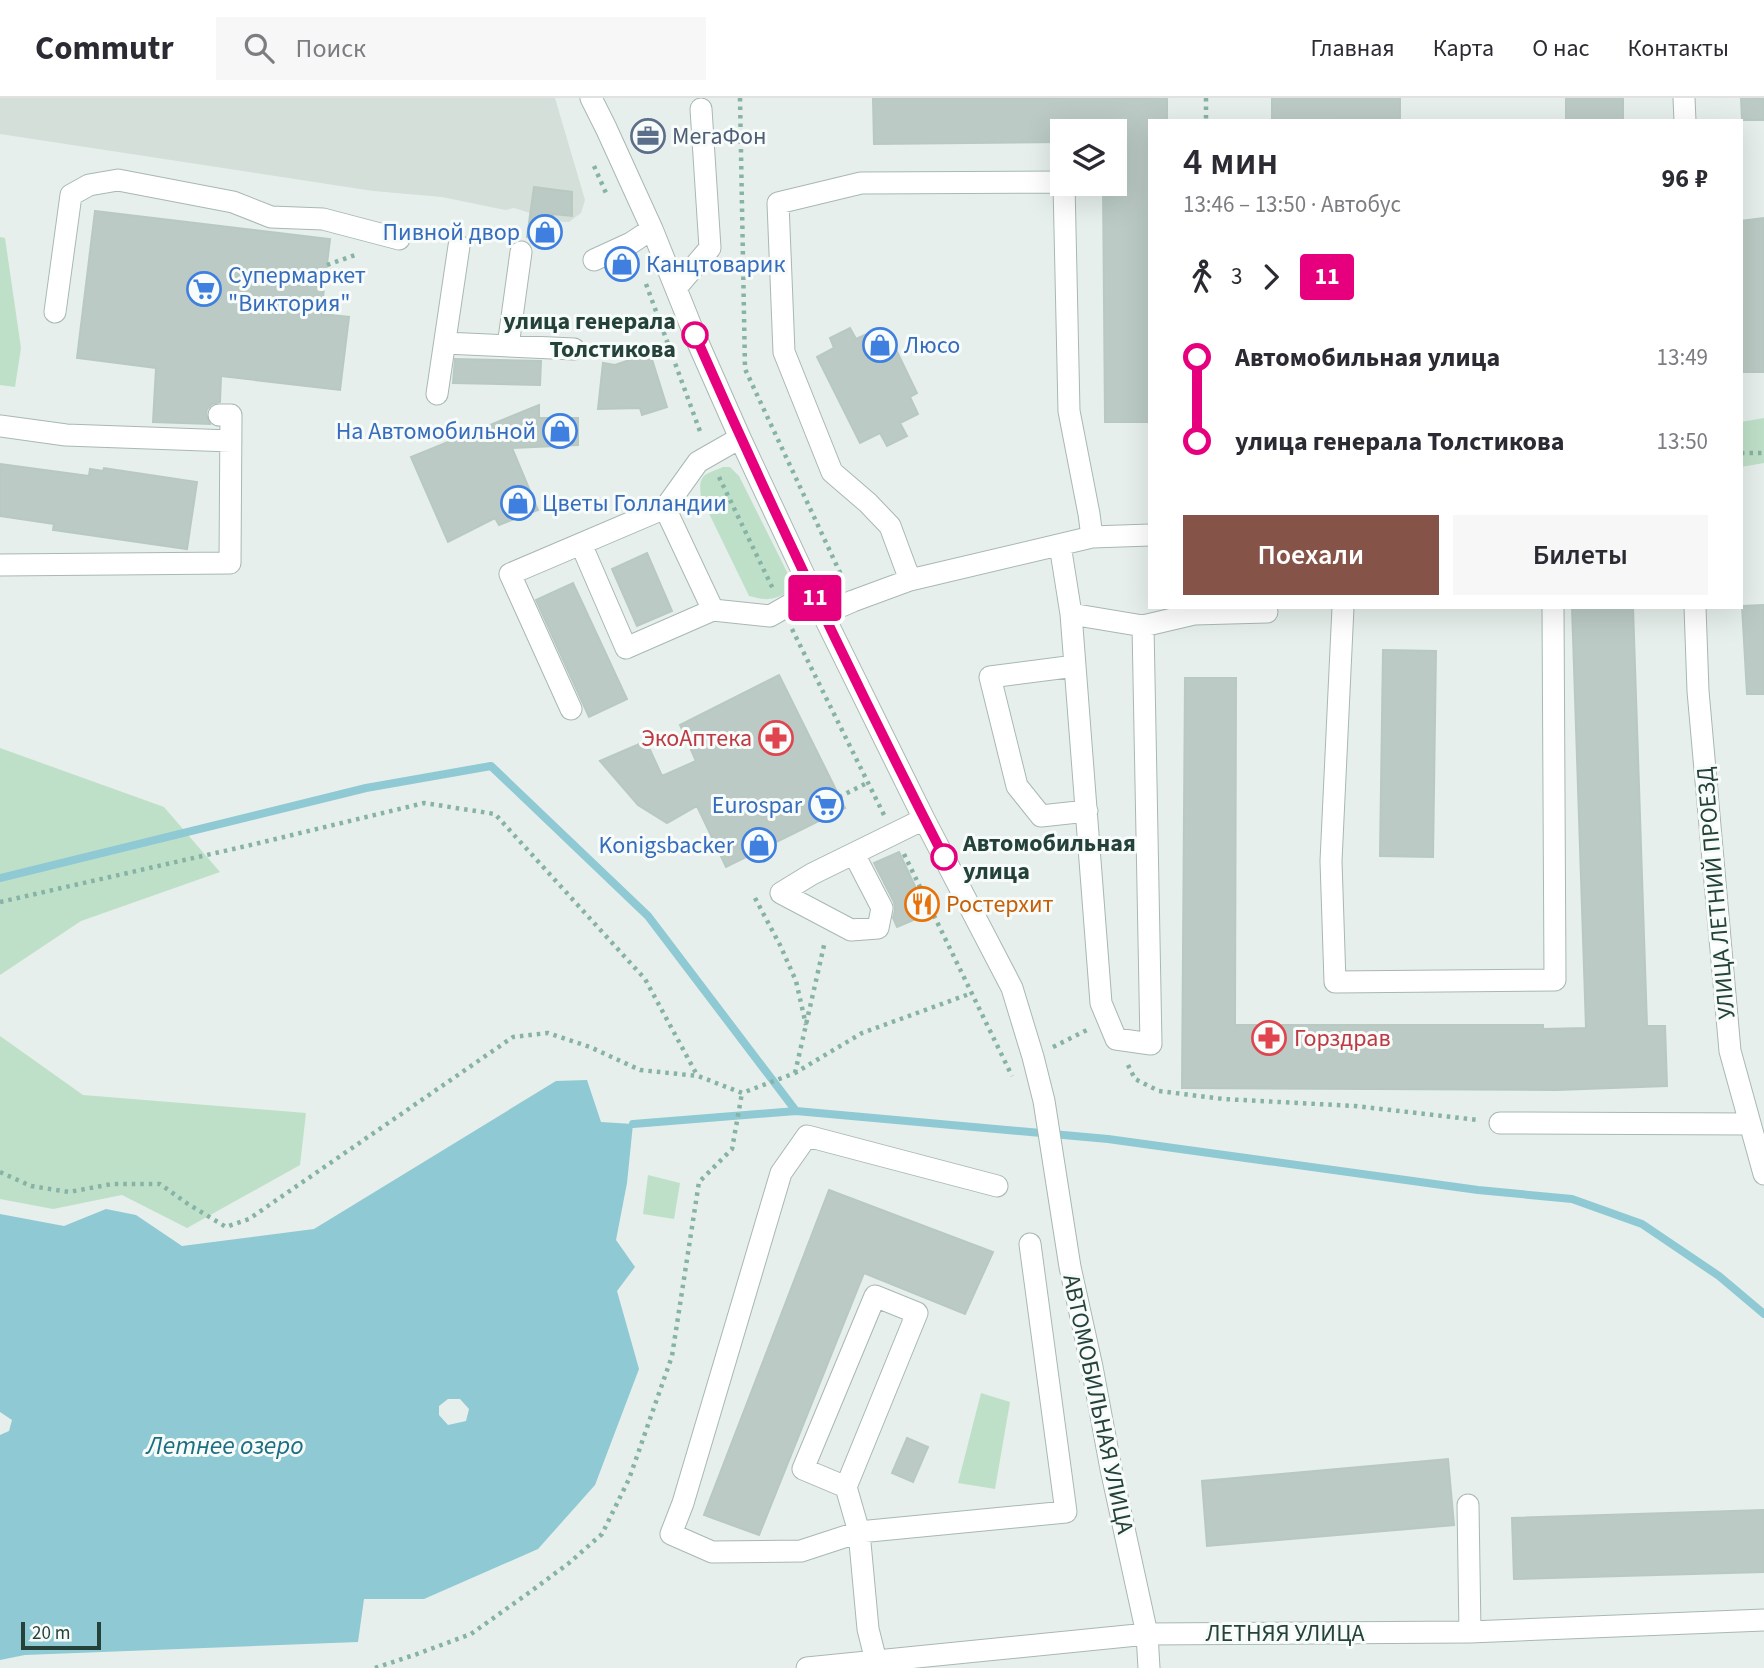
<!DOCTYPE html>
<html lang="ru">
<meta charset="utf-8">
<style>
:root{--surface:#fff;--page:#f7f7f7;--text:#2b2b33;--muted:#7c7c81;--line:#e1e1e2;--accent:#855347}
body{margin:0;font-family:"Source Sans 3",sans-serif;background:var(--page);color:var(--text);height:100vh;display:flex;flex-direction:column;font-size:26px;white-space:nowrap}
*{box-sizing:border-box;margin:0}
p{font-size:23px;color:var(--muted)}
.icon{flex:none;width:38px;height:38px;fill:none;stroke:currentColor;stroke-width:2;stroke-linecap:round;stroke-linejoin:round}
.map{position:relative;flex:1;overflow:hidden}
.panel{position:absolute;left:1148px;top:21px;width:595px;height:490px;display:flex;flex-direction:column;background:var(--surface);border-radius:0px;box-shadow:0 7px 28px #0002}
.panel>*{flex:none}
.badge{padding:0 14px;border-radius:5px;font-size:24px;line-height:46px}
.buttons{position:absolute;left:1050px;top:21px;display:grid;gap:14px}
.buttons a{display:grid;place-items:center;width:77px;height:77px;border-radius:0px;background:var(--surface);box-shadow:0 7px 28px #0002;font-size:35px}
.scale{position:absolute;left:21px;bottom:18px;width:80px;box-sizing:border-box;padding-left:7px;border:4px solid #24423a;border-top:0;font-size:19px;line-height:24px;white-space:nowrap;color:#24423a;-webkit-text-stroke:5px #f7fbf9;paint-order:stroke}
.map>.badge{position:absolute;translate:-50% -50%;box-shadow:0 0 0 4px #fff}
.legs{display:flex;align-items:center;gap:10px;height:77px;padding:0 35px;font-size:23px}
.legs p{margin-inline-start:auto}
.head{display:flex;align-items:center;justify-content:space-between;height:119px;padding:0 35px}
h1{font-size:38px;font-weight:600;line-height:52px}
.action{display:flex;gap:14px;margin-top:auto;padding:14px 35px}
.action a{flex:1;height:80px;border-radius:0px;background:var(--accent);color:#fff;font-size:28px;font-weight:600;line-height:80px;text-align:center}
.action a+a{background:var(--page);color:var(--text)}
ul{padding:0 35px;list-style:none}
li{display:flex;align-items:center;gap:24px;height:84px;font-size:26px}
li i{display:grid;place-items:center;width:10px;height:100%;margin:0 9px;background:currentColor}
li i::after{content:'';width:18px;height:18px;margin:-9px;border:5px solid;border-radius:50%;background:var(--surface)}
li p{margin-inline-start:auto}
li:first-child i{background:linear-gradient(#0000 50%,currentColor 0)}
li:last-child i{background:linear-gradient(currentColor 50%,#0000 0)}
header{display:flex;align-items:center;gap:42px;box-sizing:border-box;height:98px;padding:0 35px;background:var(--surface);border-bottom:2px solid var(--line)}
header strong{font-size:33px}
nav{display:flex;gap:38px;margin-inline-start:auto;font-size:24px}
.search{width:490px;height:63px;background:var(--page);display:flex;align-items:center;gap:18px;box-sizing:border-box;padding:0 24px;border-radius:0px;color:var(--muted);font-size:26px}
.map>svg:first-child{display:block}
</style>
<header>
<strong>Commutr</strong>
<div class="search"><svg class="icon" aria-label="search" viewBox="0 0 24 24"><circle cx="10" cy="10" r="6"/><path d="M15 15l6 6"/></svg>Поиск</div>
<nav><a>Главная</a><a>Карта</a><a>О нас</a><a>Контакты</a></nav>
</header>
<div class="map">
<svg width="1764" height="1570" viewBox="0 0 1764 1570">
<rect width="100%" height="100%" fill="#e6efeb"/>
<!-- built -->
<path fill="#d4dfda" d="M0,0H555L585,102L581,115L569,124H564L546,120L514,110L505,112L442,99L373,93L0,36Z"/>
<!-- green -->
<path fill="#bfe0c8" d="M0,139L5,140L21,250L15,289L0,287Z
M1764,320V365L1741,369V324Z
M723,369H730L739,378L788,476L785,496C769,503 765,502 749,498L701,399C698,376 704,377 723,369Z
M0,650L164,709L220,774L81,823L0,877Z
M0,938L83,997L306,1015L300,1067L187,1130L122,1097L53,1111L0,1101Z
M648,1077L680,1085L674,1121L643,1116Z
M981,1295L1010,1304L995,1391L958,1385Z"/>
<!-- water -->
<path fill="#8ec9d4" fill-rule="evenodd" d="M587,982L601,1024L633,1026L627,1085L616,1142L635,1169L617,1193L639,1271L595,1387L538,1451L424,1501H364L358,1544L25,1557L0,1562V1337L9,1333L12,1322L0,1314V1116L64,1128L106,1111L136,1117L182,1148L314,1131L556,983ZM448,1301H460L469,1311L466,1323L448,1327L439,1317V1308Z"/>
<g fill="none" stroke-linecap="round" stroke-linejoin="round">
<!-- stream -->
<path stroke="#8ec9d4" stroke-width="8" d="M0,780L366,690L491,668L648,818L796,1013
M633,1026L796,1013L1108,1041L1478,1092L1572,1101L1642,1126L1719,1178L1764,1216"/>
</g>
<!-- building -->
<path fill="#bbcac4" stroke="#b8c9c2" stroke-width="2" d="M873,0H1167V23H1150V324H1105L1103,86H1115V33H1062V44L874,46Z
M1272,0H1400V20L1272,21Z
M1566,0H1623V23H1566Z
M1741,0H1764V22H1742Z
M534,89L572,94V118L553,116L551,141L527,139Z
M95,113L330,141L321,216L349,219L340,292L221,278L220,304L212,306L207,311L206,316L210,326L153,324L156,270L77,260Z
M1764,120V274H1743L1741,123Z
M850,230L856,241L876,232L881,240L889,237L917,295L910,299L918,316L900,325L907,338L887,348L880,335L860,345L817,259L834,250L830,240Z
M650,255L667,309L642,317L640,310L598,311L603,265L615,267Z
M455,261L541,263L540,287L453,285Z
M539,307V320H578V347L512,350L538,412L499,427L495,420L448,444L411,359Z
M0,366L89,378L90,371L103,373L104,370L197,384L187,451L53,432L54,426L0,418Z
M647,455L672,513L637,528L612,471Z
M573,485L627,601L589,619L536,502Z
M1764,507V596H1747L1742,508Z
M1572,509H1633L1647,928H1665L1667,988L1556,992L1182,990L1185,580H1236L1235,927H1543V931L1586,930Z
M1383,552L1436,553L1433,759L1380,758Z
M779,577L845,710L726,769L697,708L667,725L638,707L600,663L646,643L662,678L696,663L680,627Z
M899,754L928,816L897,829L893,820L895,812L894,804L874,765Z
M829,1092L993,1154L965,1216L864,1175L759,1437L704,1417Z
M907,1340L928,1349L913,1384L892,1375Z
M1448,1361L1454,1427L1207,1448L1202,1383Z
M1764,1412V1474L1514,1481L1512,1420Z"/>
<g fill="none" stroke-linecap="round" stroke-linejoin="round">
<!-- minor casing -->
<g stroke="#a8b8b2" stroke-width="23">
<path id="minor" d="M591,0L606,30L652,131L695,238L740,340L812,494L924,721L1012,890L1033,959L1044,1003L1070,1169L1092,1269L1111,1371L1147,1536L1149,1570
M1684,0L1685,23
M1064,86L1069,313L1089,416L1092,439
M594,162L631,145L652,131
M676,190L710,150L701,11
M55,214L71,97L89,87L118,82L233,104L271,119L323,121L399,141
M445,245L574,251
M508,248L521,154
M437,296L459,148
M0,328L66,337L231,343
M740,340L698,364L665,410L713,512L770,518L812,494
M581,446L626,550L713,512
M1060,447L1071,516L1143,528L1151,946L1116,941L1101,905L1071,516
M0,467L230,465L231,317H219
M910,482L890,428L868,405L832,374L784,254L778,105L861,85L1062,84
M1343,509L1331,763L1335,884L1555,882L1553,509
M1695,509L1698,593L1730,953L1764,1076
M823,516L853,503L910,482L1092,439L1150,437
M1143,528L1194,516L1267,514
M1075,568L990,579L1017,688L1041,718L1087,713
M571,611L510,476L665,410
M854,756L882,810L878,830L851,832L781,795L812,776L924,721
M1500,1025L1750,1026
M846,1389L917,1215L875,1198L803,1371L846,1389L859,1434L1066,1414L1030,1146
M1468,1407L1470,1534
M876,1563L868,1531L859,1434L801,1453L712,1454L671,1436L683,1405L781,1075L807,1038L997,1088
M807,1570L1147,1536L1470,1534L1764,1522"/>
</g>
<!-- path -->
<path stroke="#86b3a5" stroke-width="4.5" stroke-dasharray="3.5 5" stroke-linecap="butt" d="M740,0L745,271L843,481
M1206,0V23
M594,68L606,95
M327,167L358,156
M646,186L701,336
M1741,355H1764
M719,379L773,491
M792,531L884,717
M839,699L867,685
M904,756L1012,978
M755,800L780,847L796,883L806,927
M0,804L255,746L424,705L495,716L645,881L697,977
M1053,949L1089,931
M1128,967L1135,981L1159,993L1223,1001L1355,1008L1478,1022
M795,975L825,843
M0,1074L31,1088L69,1094L112,1086H160L188,1106L226,1129L249,1121L513,939L548,935L590,949L640,972L698,978L742,995L795,975L862,935L972,895
M375,1570L417,1556L471,1536L530,1494L569,1465L602,1436L629,1381L672,1258L699,1084L732,1051L742,995"/>
<!-- minor -->
<use href="#minor" stroke="#fff" stroke-width="21"/>
</g>
<g fill="none" stroke-linecap="round" stroke-linejoin="round">
<!-- line-1 casing -->
<g stroke="#fff" stroke-width="16">
<path id="line-1" d="M695,237C773,414 856,587 944,759"/>
</g>
<!-- line-1 -->
<use href="#line-1" stroke="#e6007e" stroke-width="10"/>
</g>
<!-- icons -->
<defs>
<g id="office-ring" transform="scale(1.75)"><circle r="9.5" fill="#f7fbf9" stroke="#5c6f8a" stroke-width="1.5"/><path d="M-6-3h4V-5.5h4V-3h4V5H-6ZM-1-4.5V-3h2v-1.5ZM-6 0V1H6V0Z" fill="#5c6f8a"/></g>
<g id="shop-ring" transform="scale(1.75)"><circle r="9.5" fill="#f7fbf9" stroke="#3f7fe0" stroke-width="1.5"/><path d="M-5-2.5h2.3a2.7 3.5 0 0 1 5.4 0H5L5.5 6h-11ZM-1.5-2.5h3a1.5 2.3 0 0 0-3 0Z" fill="#3f7fe0"/></g>
<g id="supermarket-ring" transform="scale(1.75)"><circle r="9.5" fill="#f7fbf9" stroke="#3f7fe0" stroke-width="1.5"/><path d="M-6-5.5h2.5l.6 2H6L4.5 2H-2.5L-4.4-4H-6ZM-1.5 3.2a1.3 1.3 0 1 0 .1 0ZM3 3.2a1.3 1.3 0 1 0 .1 0Z" fill="#3f7fe0"/></g>
<g id="pharmacy-ring" transform="scale(1.75)"><circle r="9.5" fill="#f7fbf9" stroke="#e0444e" stroke-width="1.5"/><path d="M-2-6h4v4h4v4h-4v4h-4v-4h-4v-4h4Z" fill="#e0444e"/></g>
<g id="restaurant-ring" transform="scale(1.75)"><circle r="9.5" fill="#f7fbf9" stroke="#e8710a" stroke-width="1.5"/><path d="M-5-6h1v4h1v-4h1v4h1v-4h1v5L-1.5 .5V6h-2V.5L-5-1ZM5-6V6H3V1.5H1.5Q1.5-4 5-6Z" fill="#e8710a"/></g>
</defs>
<g fill-rule="evenodd">
<use href="#office-ring" x="648" y="38"/>
<use href="#shop-ring" x="545" y="134"/>
<use href="#shop-ring" x="622" y="166"/>
<use href="#supermarket-ring" x="204" y="191"/>
<use href="#shop-ring" x="880" y="247"/>
<use href="#shop-ring" x="560" y="333"/>
<use href="#shop-ring" x="518" y="405"/>
<use href="#pharmacy-ring" x="776" y="640"/>
<use href="#supermarket-ring" x="826" y="707"/>
<use href="#shop-ring" x="759" y="747"/>
<use href="#restaurant-ring" x="922" y="806"/>
<use href="#pharmacy-ring" x="1269" y="940"/>
</g>
<!-- markers -->
<g fill="#fff" stroke="#e6007e" stroke-width="3.5">
<circle cx="695" cy="237" r="12"/>
<circle cx="944" cy="759" r="12"/>
</g>
<g text-anchor="middle" dominant-baseline="central" stroke-width="6" stroke-linejoin="round" paint-order="stroke">
<!-- service labels -->
<g font-size="24" fill="#4e5e75" stroke="#f7fbf9" text-anchor="start">
<text x="672" y="38">МегаФон</text>
</g>
<!-- shop labels -->
<g font-size="24" fill="#366cbe" stroke="#f7fbf9" text-anchor="end">
<text x="520" y="134">Пивной двор</text>
<text x="646" y="166" text-anchor="start">Канцтоварик</text>
<text x="228" y="177" text-anchor="start">Супермаркет<tspan x="228" dy="28">"Виктория"</tspan></text>
<text x="904" y="247" text-anchor="start">Люсо</text>
<text x="536" y="333">На Автомобильной</text>
<text x="542" y="405" text-anchor="start">Цветы Голландии</text>
<text x="802" y="707">Eurospar</text>
<text x="734" y="747">Konigsbacker</text>
</g>
<!-- stop labels -->
<g font-size="24" font-weight="bold" fill="#24423a" stroke="#f7fbf9" text-anchor="end">
<text x="676" y="223">улица генерала<tspan x="676" dy="28">Толстикова</tspan></text>
<text x="963" y="745" text-anchor="start">Автомобильная<tspan x="963" dy="28">улица</tspan></text>
</g>
<!-- health labels -->
<g font-size="24" fill="#be3a42" stroke="#f7fbf9" text-anchor="end">
<text x="752" y="640">ЭкоАптека</text>
<text x="1294" y="940" text-anchor="start">Горздрав</text>
</g>
<!-- street labels -->
<g font-size="24" fill="#24423a" stroke="#f7fbf9">
<text transform="translate(1716 795) rotate(-95)">УЛИЦА ЛЕТНИЙ ПРОЕЗД</text>
<text transform="translate(1098 1306) rotate(78)">АВТОМОБИЛЬНАЯ УЛИЦА</text>
<text x="1285" y="1535">ЛЕТНЯЯ УЛИЦА</text>
</g>
<!-- food labels -->
<g font-size="24" fill="#c56008" stroke="#f7fbf9" text-anchor="start">
<text x="946" y="806">Ростерхит</text>
</g>
<!-- water labels -->
<g font-size="26" font-style="italic" fill="#1c6f80" stroke="#f7fbf9">
<text x="225" y="1347">Летнее озеро</text>
</g>
</g>
</svg>
<div class="buttons">
<a><svg class="icon" aria-label="layers" viewBox="0 0 24 24"><path d="M12 4l9 5-9 5-9-5zM3 14l9 5 9-5"/></svg></a>
</div>
<div class="scale">20 m</div>
<b class="badge" style="left:815px;top:500px;background:#e6007e;color:#fff">11</b>
<section class="panel">
<div class="head"><div><h1>4 мин</h1><p>13:46 – 13:50 · Автобус</p></div><b>96 ₽</b></div>
<div class="legs"><svg class="icon" aria-label="walk" viewBox="0 0 24 24"><circle cx="13" cy="4" r="2"/><path d="M13 8l-2 6 4 7M11 14l-3 7M7 12l3-4h3l4 4"/></svg>3<svg class="icon" aria-label="forward" viewBox="0 0 24 24"><path d="M9 5l7 7-7 7"/></svg><b class="badge" style="background:#e6007e;color:#fff">11</b></div>
<ul>
<li><i style="color:#e6007e"></i><b>Автомобильная улица</b><p>13:49</p></li>
<li><i style="color:#e6007e"></i><b>улица генерала Толстикова</b><p>13:50</p></li>
</ul>
<div class="action"><a>Поехали</a><a>Билеты</a></div>
</section>
</div>
